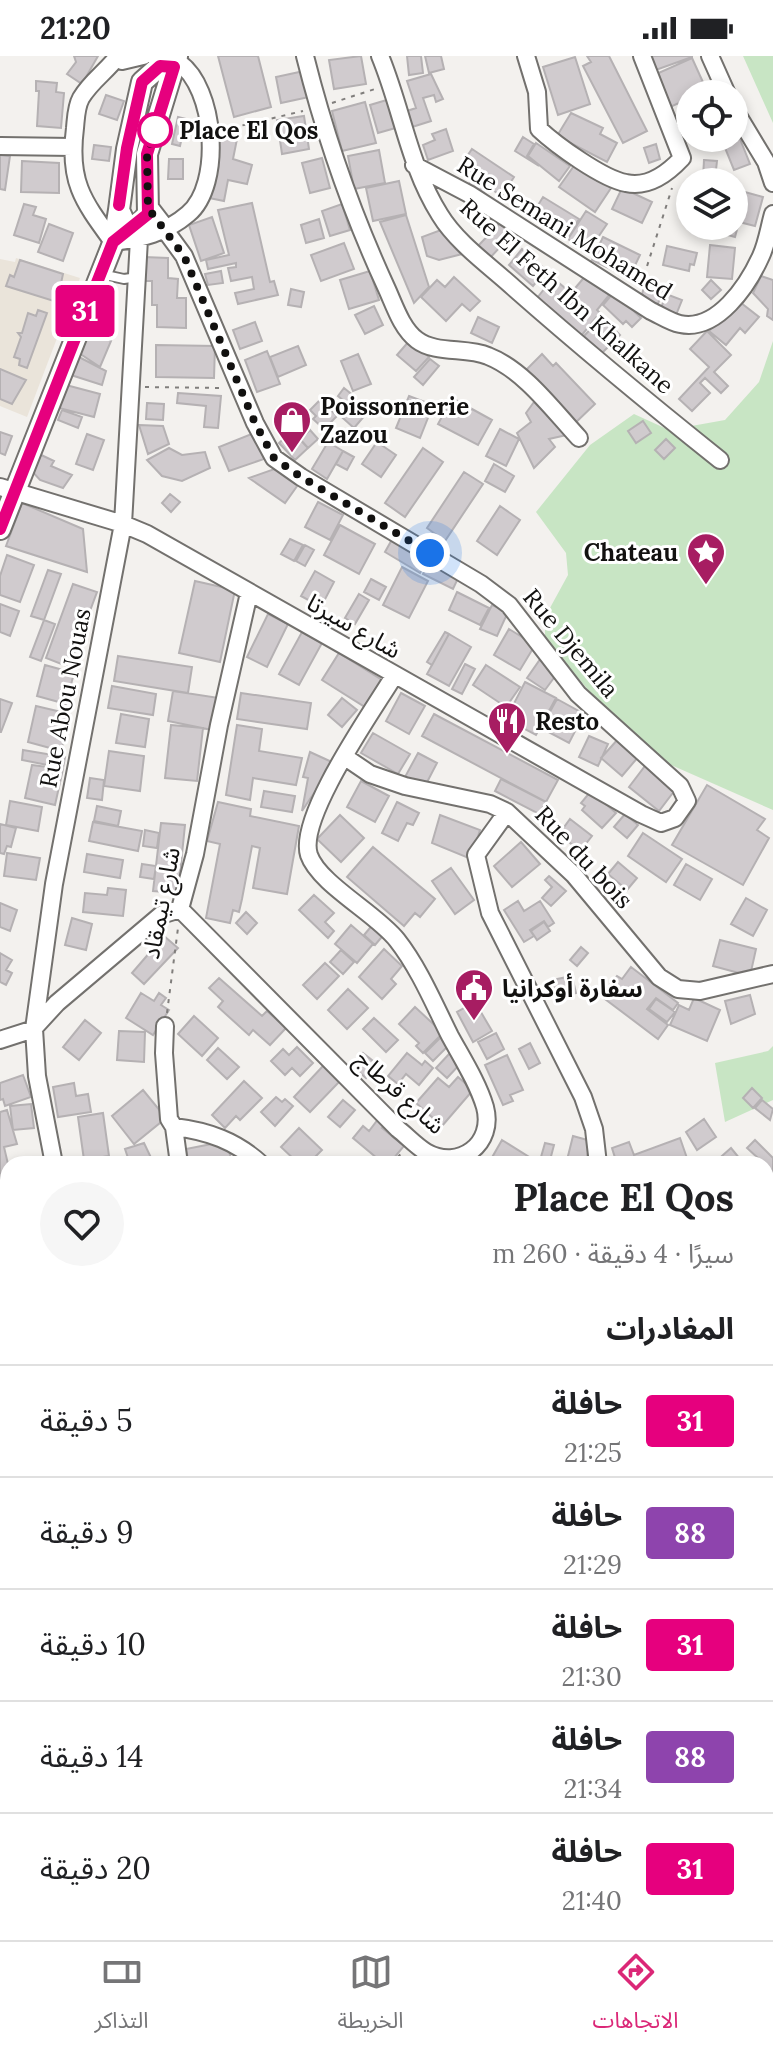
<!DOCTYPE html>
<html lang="ar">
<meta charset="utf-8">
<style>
:root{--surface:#fff;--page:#f6f6f6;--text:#202124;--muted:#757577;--line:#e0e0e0;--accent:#db2777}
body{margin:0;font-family:Lora,"Noto Sans Arabic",serif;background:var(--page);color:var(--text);direction:rtl;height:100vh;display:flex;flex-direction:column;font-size:30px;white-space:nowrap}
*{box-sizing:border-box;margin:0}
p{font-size:26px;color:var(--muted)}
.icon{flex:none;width:44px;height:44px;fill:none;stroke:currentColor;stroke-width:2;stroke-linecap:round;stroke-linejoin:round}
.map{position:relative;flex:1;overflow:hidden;direction:ltr}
.panel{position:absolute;left:0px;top:1100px;width:774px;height:784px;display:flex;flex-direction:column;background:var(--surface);border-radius:24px 24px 0 0;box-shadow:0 4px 12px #0003;direction:rtl}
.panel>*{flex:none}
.badge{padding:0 16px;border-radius:6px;font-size:28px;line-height:52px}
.fabs{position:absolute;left:676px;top:24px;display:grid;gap:16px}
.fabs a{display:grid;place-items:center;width:72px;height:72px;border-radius:50%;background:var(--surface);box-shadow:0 4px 12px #0003;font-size:40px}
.you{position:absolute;width:40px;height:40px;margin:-20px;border:6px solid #fff;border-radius:50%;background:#1a73e8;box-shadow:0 0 0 12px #1a73e833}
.map>.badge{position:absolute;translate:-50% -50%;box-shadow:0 0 0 4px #fff}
h2{padding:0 40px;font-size:30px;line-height:72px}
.round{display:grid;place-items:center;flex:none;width:84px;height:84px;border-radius:42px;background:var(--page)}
.headline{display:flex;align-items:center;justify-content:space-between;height:136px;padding:0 40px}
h1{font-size:38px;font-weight:700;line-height:60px}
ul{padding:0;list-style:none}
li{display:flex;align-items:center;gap:24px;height:112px;padding:0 40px;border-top:2px solid var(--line)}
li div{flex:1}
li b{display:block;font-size:30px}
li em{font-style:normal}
li .badge{min-width:88px;font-weight:700;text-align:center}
.status{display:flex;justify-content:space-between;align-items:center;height:56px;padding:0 40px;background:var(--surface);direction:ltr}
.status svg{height:22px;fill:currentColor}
.tabs{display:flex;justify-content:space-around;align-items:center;height:112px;border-top:2px solid var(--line);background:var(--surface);font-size:22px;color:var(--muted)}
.tabs a{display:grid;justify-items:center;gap:4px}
.tabs .active{color:var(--accent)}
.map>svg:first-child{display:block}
</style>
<div class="status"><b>21:20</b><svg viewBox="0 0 49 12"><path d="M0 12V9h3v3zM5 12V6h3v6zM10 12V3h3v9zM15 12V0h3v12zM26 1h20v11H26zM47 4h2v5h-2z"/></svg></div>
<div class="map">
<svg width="773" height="1884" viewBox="0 0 773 1884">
<rect width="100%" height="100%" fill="#f3f1ee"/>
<!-- built -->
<path fill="#eae4da" d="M16,202L80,222L27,361L0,350V203L15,206Z"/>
<!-- green -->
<path fill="#c8e5c4" d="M743,0H773V67Z
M773,285V754L653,701L590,636L545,583V561L568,519L566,497L536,456L590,389L634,358L669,374L725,364L759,326Z
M773,990V1044L725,1066L715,1007L768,995Z"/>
<!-- building -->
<path fill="#d0cbce" stroke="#b5b1b3" stroke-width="2" d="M74,0H98L82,28L67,18L76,6Z
M218,0H258L271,51L234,61Z
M361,0L366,28L334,33L329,4Z
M407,0H421L423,17L409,19Z
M425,0H441L444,13L429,17Z
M587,0H609L647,75L623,87L583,10L591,6Z
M648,0H692V1L653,15Z
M575,1L590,48L558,59L543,11Z
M692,2L707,35L690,38V42L668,52L654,19Z
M304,15L309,41L281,47L276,21Z
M431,18L443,43L436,46L434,39L423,42L431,65L409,72L404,56L416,52L407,25Z
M36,25L57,27L56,36L64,37L61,72L37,70L39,35H36Z
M106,39L124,45L117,64L99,58Z
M390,43L399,71L378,77L370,49Z
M365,46L376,87L342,95L332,55Z
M571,57L603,72L600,78L617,87L607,106L557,80Z
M304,60L309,93L282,98L277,64Z
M178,61L186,63L180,90L172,88Z
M734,68L750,108L734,114L721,82H734Z
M446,73L453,95L428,104L423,89L435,84L432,78Z
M217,78L237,83L233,103L252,109L247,128L228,124L224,145L204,141Z
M523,81L534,88L527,100L539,110L515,95Z
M536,87L570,110L559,125L528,100Z
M656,88L660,103L649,107L644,92Z
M94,89L111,91L109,105L92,103Z
M472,93L514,121L502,140L488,131L483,138L469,128L473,121L459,112Z
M379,94L385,127L354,133L348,100Z
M0,99L10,100L5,134L0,133Z
M322,102L330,132L310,137L302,107Z
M169,103H183V123H168Z
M704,104L717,105L715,123L703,122Z
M22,105L59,107V137L21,136Z
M576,107L611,132L595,156L559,131Z
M399,125L406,158L373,165L366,132Z
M622,132L652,146L642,167L612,153Z
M734,133L763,141L755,170L739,166L735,181L706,173L707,170H734Z
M543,141L579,163L568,181L532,159Z
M252,147L270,226L274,225L278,239L238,248L235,237L254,233L252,221L231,225L228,212L236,211V207L208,213L206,204L229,199L218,154Z
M24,148L36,151L33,159L46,163L39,187L14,179Z
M342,148L350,174L330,180L322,155Z
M586,155L607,168L588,196L568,183Z
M406,159L429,231L414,247L380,166Z
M212,161L224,197L201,205L189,169Z
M319,163L324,182L306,187L301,169Z
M503,164L515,175L488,204L476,192Z
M49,168L73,177L63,205L38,196Z
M449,171L462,198L439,204L427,200L422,181Z
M603,181L640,199L629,222L592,204Z
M344,187L354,213L321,225L311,199Z
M710,189L735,192L732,223L707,221Z
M667,190L697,197L694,209L690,208L689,215L663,209Z
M522,193L546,214L533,230L509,209Z
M144,201L168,202V222L178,223L177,242H186V272L157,271V249H152V225H144Z
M20,204L63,218L57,246L6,230L10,219L14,221Z
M221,215L223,227L208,229L205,218Z
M370,215L379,244L349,253L340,224Z
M587,218L610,238L597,254L600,257L581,280L537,242L553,222L571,237Z
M761,220L773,224V264L767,260L768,253L753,237Z
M454,221L480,245L470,255L462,248L446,265L421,241L437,224L445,231Z
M711,224L721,234L711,243L702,234Z
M645,227L663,232L657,251L640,246Z
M96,230L116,237L100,280L111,285L100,311L73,293Z
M291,233L304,236L301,251L288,249Z
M614,236L641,262L632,271L626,265L623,268L603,249Z
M666,238L682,244L674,264L659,258Z
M736,243L759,261L745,277L740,272L726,289L709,275Z
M374,250L383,269L365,278L355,259Z
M38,254L47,257L27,312L19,309L20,303L14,301L21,281L18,277H22L28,257L36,260Z
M478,261L499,271L492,287L471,277Z
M602,261L620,279L602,297L584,280Z
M255,266L262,285L240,293L233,274Z
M707,275L731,299L714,316L728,330L721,337L705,322L700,327L710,337L692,355L679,343L709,311L690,293Z
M410,284L429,301L416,315L397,299Z
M156,289L215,290L214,322L156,321Z
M298,290L306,309L278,321L270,301Z
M267,295L280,328L257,336L245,304Z
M358,298L371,328L353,335L341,305Z
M542,298L553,310L556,307L595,348L572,370L522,318Z
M77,300L106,315L102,329L71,319Z
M430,303L439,310L423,329L414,321Z
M0,313L26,324L12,348L0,343Z
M66,329L100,338L94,361L59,352Z
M344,332L355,341L352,345L366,358L354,372L335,355L344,345L338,340Z
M178,337L221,340L218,372L204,371L206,350L177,347Z
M409,340L433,349L420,382L396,372Z
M452,342L492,364L478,389L438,368Z
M320,344L337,360L324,373L313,363L316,360L310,354Z
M534,346L567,379L549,383L555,391L534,412L517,377L531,366L526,357Z
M147,347L164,348L163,364L146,363Z
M62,354L82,361L78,372L58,364Z
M300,358L309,368L300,376L291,367Z
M643,365L651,377L636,387L628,375Z
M139,369L163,370L169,388L148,398Z
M500,373L519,383L506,410L486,400Z
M310,374L318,383L308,392L300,383Z
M292,375L308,392L295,404L279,387Z
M0,376L12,380L5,399L0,397Z
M254,377L264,403L229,415L219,391Z
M87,378L104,384L93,414L76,408Z
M666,383L675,392L664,403L655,394Z
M328,386L343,395L327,423L312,413Z
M377,386L396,399L381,421L362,408Z
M169,392L182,399L205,396L210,412L182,425L162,420L147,404Z
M423,392L443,406L405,461L385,447Z
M343,395L354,401L347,414L336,408Z
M37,397L54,405L51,410L72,419L63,432L40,424L30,413Z
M494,408L514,420L505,436L485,425Z
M280,411L300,426L285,447L249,422Z
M464,416L483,428L445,485L427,472Z
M170,438L180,446L171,456L162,447Z
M318,446L343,459L330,484L305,471Z
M22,447L83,473L87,516L6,490Z
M500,450L520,464L497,499L477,485Z
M340,469L375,488L359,518L324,499Z
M394,480L430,501L420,517L385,496Z
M290,483L303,489L294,505L281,498Z
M305,489L314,494L305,510L296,505Z
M7,499L34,509L20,546L0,539V520Z
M430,503L460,518L453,533L423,518Z
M402,511L428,525L409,562L383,549Z
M48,514L61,518L44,564L31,560Z
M315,515L334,526L321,551L301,540Z
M371,523L386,531L379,544L364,536Z
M195,525L235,534L220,606L179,597Z
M73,528L97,536L69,611L46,602Z
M457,536L489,552L480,569L449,554Z
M359,538L369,544L355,568L345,562Z
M0,548L19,555L10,580L0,576Z
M492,549L508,556L497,580L480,573Z
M268,558L288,568L267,611L247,601Z
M44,564L55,568L41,605L30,601Z
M509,573L535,589L520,614L494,599Z
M302,576L322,587L299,629L279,618Z
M445,576L449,578L432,609L427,606Z
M449,578L471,591L449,630L427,618Z
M339,597L382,624L365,651L322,624Z
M118,600L192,611L188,637L114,625Z
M541,602L559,615L545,634L527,622Z
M465,608L475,613L462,638L452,633Z
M45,609L74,617L66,648L37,640Z
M486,609L520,631L506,651L473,629Z
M525,626L556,642L536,679L506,663Z
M112,630L156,638L153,659L108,652Z
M173,635L219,642L212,674L168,665Z
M241,637L311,647L307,673L237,663Z
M401,637L425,650L409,678L386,665Z
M342,642L357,654L342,671L328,659Z
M0,643L12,647L1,676H0Z
M557,643L584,658L569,687L541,672Z
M36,650L70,658L61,695L28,686Z
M121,658L149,663L145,691L116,687Z
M434,658L558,724L546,746L422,680Z
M171,669L203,672L197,725L165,722Z
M237,669L262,673L259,695L302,702L296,729L253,722L250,744L226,739Z
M373,677L410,698L398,718L361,697Z
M589,680L608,688L598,710L579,701Z
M619,682L639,700L622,720L601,702Z
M23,694L65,701L63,712L22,704Z
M109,695L144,700L140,735L104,730Z
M310,696L334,707L302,755L308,722L303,721Z
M418,697L437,707L424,732L405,721Z
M32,709L63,713L55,749L25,742Z
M645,710L675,734L659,755L629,731Z
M90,722L104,724L102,744L87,742Z
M501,723L546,746L539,758L495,735Z
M361,725L389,740L375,766L347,751Z
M707,729L765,763L757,774L769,782L743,829L672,789Z
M264,735L295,740L292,756L261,751Z
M591,735L616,757L602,772L582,754L585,750L581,747Z
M10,745L42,751L38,775L6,769Z
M218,746L251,753L250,760L299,770L287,838L253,832L260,792L252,790L242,843L239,856L233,854L230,867L206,862L220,788L207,785Z
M397,746L419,757L413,769L407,767L398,785L382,777Z
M97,750L121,755L118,770L94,765Z
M625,758L638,769L627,782L614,771Z
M340,759L364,782L341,806L317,783Z
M440,759L480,774L471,803L432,787Z
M570,763L592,780L580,795L559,778Z
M93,766L142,775L138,795L89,785Z
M161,767L185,769L178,837L153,835Z
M0,768L16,772L11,791L7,790L4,798L0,797Z
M145,774L159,777L157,792L143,790Z
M643,777L682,803L666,826L628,800Z
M521,786L540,808L512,831L494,810Z
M373,791L435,843L420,861L415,857L404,870L347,821Z
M7,797L40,802L36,824L4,820Z
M87,798L123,804L120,822L84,816Z
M618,806L637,822L627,834L608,818Z
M142,808L156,810L154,823L140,821Z
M686,808L712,823L700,844L674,829Z
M451,812L474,844L455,858L432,825Z
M549,820L566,835L551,850L542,842L552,831L545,824Z
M108,832L126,834L123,860L83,856L85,837L107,839Z
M314,839L334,857L325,866L334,875L328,882L299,854Z
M746,842L767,854L753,880L731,868Z
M518,845L524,855L540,845L554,867L548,871L544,865L530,874L534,880L524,886L504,854Z
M0,847L17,854L10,875L0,871Z
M246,856L257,867L247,878L236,867Z
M72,862L92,868L86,894L65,889Z
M375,866L386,876L375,889L364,879Z
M544,866L550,875L537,884L531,875Z
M351,869L373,888L357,907L335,888Z
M164,880L178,892L144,928L132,917Z
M720,884L756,893L750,920L713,910Z
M581,891L588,897L577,910L570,904Z
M384,893L402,910L391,923L396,928L382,943L359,921Z
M341,894L354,906L343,918L330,906Z
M0,897L12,904L6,914L12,917L6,929L0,926Z
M325,907L339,920L317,943L303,929Z
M631,911L678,947L673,954L656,942L647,953L668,969L658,983L601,940L617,920L622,923Z
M572,920L576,937L556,942L552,924Z
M219,922L262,960L267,955L286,972L270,989L253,974L249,979L218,951L223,945L209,932Z
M348,933L368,952L347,973L328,954Z
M141,937L154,945L159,937L166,942L161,949L169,954L153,979L126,962Z
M750,939L755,958L731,968L725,945Z
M694,942L720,954L707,985L670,969L679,949L689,954Z
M656,943L675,956L667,966L649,953Z
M475,946L492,975L473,986L457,956Z
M415,951L443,977L423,997L416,990L419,987L399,968Z
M194,960L218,982L202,1000L178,978Z
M374,962L398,984L386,996L363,973Z
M85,964L101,977L79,1004L63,991Z
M119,975L145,976L144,1006L117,1004Z
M496,977L504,993L487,1003L478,986Z
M441,981L449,989L433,1005L425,997Z
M530,987L540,1007L529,1013L519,993Z
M297,991L313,1007L300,1020L292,1012L285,1019L271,1005L283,993L289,999Z
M218,992L239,1011L227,1023L207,1004Z
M363,997L377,1008L366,1022L352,1010Z
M407,997L422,1009L425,1005L433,1012L419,1029L406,1018L398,1028L388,1020Z
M450,997L461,1007L447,1022L436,1012Z
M507,999L523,1034L510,1039L513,1045L503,1049L485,1009Z
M323,1010L339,1026L310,1056L294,1041Z
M23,1019L31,1041L5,1050L3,1043L0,1044V1027Z
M458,1021L473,1034L442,1070L416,1047L438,1022L449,1031Z
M244,1025L262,1042L240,1064L236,1060L225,1072L212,1059Z
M74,1027L76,1040L88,1038L91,1056L58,1061L53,1031Z
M752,1032L762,1042L753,1052L743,1042Z
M143,1034L166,1062L134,1088L112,1060Z
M276,1041L282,1046L285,1043L293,1050L275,1070L261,1056Z
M343,1044L355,1054L340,1071L328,1061Z
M762,1044L773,1053L770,1064L755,1052Z
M31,1048L34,1072L13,1074L10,1050Z
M7,1054L17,1088L4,1091L8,1108V1124L0,1126V1056Z
M103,1057L109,1100L84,1104L78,1061Z
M379,1062L386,1068L382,1072L404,1090L389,1108H384L353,1082L363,1070L369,1075Z
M704,1063L716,1081L697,1094L686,1076Z
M299,1072L322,1094L308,1108H299L281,1091Z
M573,1080L591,1085L585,1108H566Z
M680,1082L689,1108H634L633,1105L617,1108L612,1092L629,1086L634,1099Z
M502,1084L534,1104L531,1108H495L490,1105Z
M755,1084L773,1102V1116L747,1092Z
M227,1085L232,1108H189L186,1093Z
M144,1087L154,1108H130L125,1093Z
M545,1087L554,1089L549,1108H539Z
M731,1092L744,1108H715L714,1107Z
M8,1354V1385L0,1386V1355Z
M0,1466L8,1468V1518L0,1517Z
M0,1537L8,1539V1576L0,1575Z
M0,1609L8,1611V1639L0,1637Z
M766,1874L773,1884L742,1882L747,1876Z
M211,1876H233L232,1884L210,1883Z
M538,1876H560L557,1884L536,1882Z
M597,1876H625L622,1884H594Z"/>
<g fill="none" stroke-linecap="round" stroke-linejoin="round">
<!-- service casing -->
<g stroke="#73716e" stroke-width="12">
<path id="service" d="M101,218L124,223L138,221"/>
</g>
<!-- minor casing -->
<g stroke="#73716e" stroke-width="20">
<path id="minor" d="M118,0C106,16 91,25 81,42C76,51 76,62 75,72C68,126 83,145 113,186C141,183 166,177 188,158C223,129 216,31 178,6C172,2 161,1 154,0
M120,0L122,5L143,0
M305,0C325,80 352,157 386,231C394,248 401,272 417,284C435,298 467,291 488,300C524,314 553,354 579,382
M380,0C402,53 409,110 440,159C457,187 490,210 514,232C581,291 650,348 720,404
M526,0L537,36L539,73C556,89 603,123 626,127C648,132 668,117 682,102L642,0
M710,0L727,38
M734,53L766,106L773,127
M0,90L73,91
M414,109L469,138L651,255C660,259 670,266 680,268C717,276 748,229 761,200C767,187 769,172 773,158
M0,431L123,468L147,478L641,758L661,767L675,762L687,745L680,730L578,638L509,549L481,528L301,421L274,402L255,367L184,200L165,174
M345,701L370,718L405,730L490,748L507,756L574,819L659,921L678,933L700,935L773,918
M507,756L476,799L490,857L583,1041L594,1073L598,1108
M180,853L398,1073C407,1080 416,1090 426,1096C459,1115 495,1088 485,1051C478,1027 462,1002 450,980C434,948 419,912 397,884C377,858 319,828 309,799C297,762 372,656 394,620
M180,853L195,798L219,669L249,537
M165,970L164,997L169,1063L174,1071L179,1108
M34,972L57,947L161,859L180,853
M0,984L34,973
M174,1071C208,1075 236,1085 261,1108
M54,1108L37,1020L34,973L54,828L123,468L139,183
M766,1162L773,1160
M766,1294L773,1289
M766,1404L773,1394
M0,1461L8,1462
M766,1470V1493
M0,1591L8,1593
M766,1701L773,1694
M0,1713L8,1717
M766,1726L773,1731
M5,1884L8,1864
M146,1884L147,1876
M484,1884L489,1876
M638,1884L641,1876
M699,1884L703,1876"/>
</g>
<!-- tertiary casing -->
<g stroke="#73716e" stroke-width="24">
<path id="tertiary" d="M148,152L165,174
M123,163L119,154L127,93L142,26L160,10L174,11
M114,185L142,165L148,158L147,98L177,0
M0,473L114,185L119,154"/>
</g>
<!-- secondary casing -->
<g stroke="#73716e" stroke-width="26">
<path id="secondary" d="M766,1184L773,1177
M457,1884L460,1876"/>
</g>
<!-- path -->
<path stroke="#807e7c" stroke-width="2" stroke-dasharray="4 6" stroke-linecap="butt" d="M332,47L375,33
M223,74L303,55
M641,229L672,132
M145,331L222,332
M167,957L178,872
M390,1108L401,1098"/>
<!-- service -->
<use href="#service" stroke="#fff" stroke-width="8"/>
<!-- minor -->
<use href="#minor" stroke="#fff" stroke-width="16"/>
<!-- tertiary -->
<use href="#tertiary" stroke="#fff" stroke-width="20"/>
<!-- secondary -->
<use href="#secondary" stroke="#fff" stroke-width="22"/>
</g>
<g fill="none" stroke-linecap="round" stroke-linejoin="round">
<!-- line casing -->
<g stroke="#fff" stroke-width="18">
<path id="line" d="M0,473L113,186L148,158L147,98L174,11L160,10L142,26L127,92L119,149"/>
</g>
<!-- line -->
<use href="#line" stroke="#e6007e" stroke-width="12"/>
<!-- walk -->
<path stroke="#121110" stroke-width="8" stroke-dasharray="0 14.4" d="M155,74L147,98L148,152L184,200L255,367L274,402L301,421L430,497"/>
</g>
<!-- icons -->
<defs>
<g id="shop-pin" transform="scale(2)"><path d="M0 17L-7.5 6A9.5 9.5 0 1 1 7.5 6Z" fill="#a71d62" stroke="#fff"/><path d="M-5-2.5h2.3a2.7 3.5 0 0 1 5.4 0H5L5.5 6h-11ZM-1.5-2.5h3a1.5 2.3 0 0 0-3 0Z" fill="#fff"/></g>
<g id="sight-pin" transform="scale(2)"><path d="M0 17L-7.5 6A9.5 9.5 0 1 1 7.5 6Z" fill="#a71d62" stroke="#fff"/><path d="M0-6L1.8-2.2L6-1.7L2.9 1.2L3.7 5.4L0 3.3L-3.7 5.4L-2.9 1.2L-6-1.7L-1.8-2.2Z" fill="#fff"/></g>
<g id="restaurant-pin" transform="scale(2)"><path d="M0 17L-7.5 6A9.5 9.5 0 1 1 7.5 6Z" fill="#a71d62" stroke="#fff"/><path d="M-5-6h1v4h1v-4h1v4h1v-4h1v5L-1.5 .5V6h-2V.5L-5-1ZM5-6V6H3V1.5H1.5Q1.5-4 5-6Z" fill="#fff"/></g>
<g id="civic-pin" transform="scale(2)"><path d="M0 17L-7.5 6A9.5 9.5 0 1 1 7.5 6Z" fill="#a71d62" stroke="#fff"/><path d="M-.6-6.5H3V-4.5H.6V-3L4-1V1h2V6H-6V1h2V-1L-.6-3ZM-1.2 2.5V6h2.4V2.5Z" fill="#fff"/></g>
</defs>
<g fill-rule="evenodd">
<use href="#shop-pin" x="292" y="364"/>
<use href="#sight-pin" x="706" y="496"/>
<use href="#restaurant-pin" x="507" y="665"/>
<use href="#civic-pin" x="474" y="932"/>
</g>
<!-- markers -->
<circle fill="#fff" stroke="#e6007e" stroke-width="4" cx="155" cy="74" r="16"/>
<g text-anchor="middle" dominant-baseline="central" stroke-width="6" stroke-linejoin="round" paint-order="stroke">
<!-- stop labels -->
<g font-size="24" font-weight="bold" fill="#121110" stroke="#fff" text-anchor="start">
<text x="179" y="74">Place El Qos</text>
</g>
<!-- street labels -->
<g font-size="24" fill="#121110" stroke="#fff">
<text transform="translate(565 172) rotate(32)">Rue Semani Mohamed</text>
<text transform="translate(567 240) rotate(42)">Rue El Feth Ibn Khalkane</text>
<text transform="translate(354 570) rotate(30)">شارع سيرتا</text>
<text transform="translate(571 587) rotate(50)">Rue Djemila</text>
<text transform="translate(65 642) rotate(-79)">Rue Abou Nouas</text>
<text transform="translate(584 801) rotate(47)">Rue du bois</text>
<text transform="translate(161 847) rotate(-79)">شارع تيمقاد</text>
<text transform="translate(400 1036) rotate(42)">شارع قرطاج</text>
</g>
<!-- poi labels -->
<g font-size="24" font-weight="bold" fill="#121110" stroke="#fff" text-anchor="start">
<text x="320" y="350">Poissonnerie<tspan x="320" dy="28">Zazou</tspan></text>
<text x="678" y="496" text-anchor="end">Chateau</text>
<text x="535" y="665">Resto</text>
<text x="502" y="932">سفارة أوكرانيا</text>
</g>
</g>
</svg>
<div class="fabs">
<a><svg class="icon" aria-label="locate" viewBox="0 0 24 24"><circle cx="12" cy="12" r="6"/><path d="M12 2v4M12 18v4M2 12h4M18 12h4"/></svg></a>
<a><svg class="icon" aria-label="layers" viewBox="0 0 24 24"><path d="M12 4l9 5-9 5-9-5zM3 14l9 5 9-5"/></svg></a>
</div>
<div class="you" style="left:430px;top:497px"></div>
<b class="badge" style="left:85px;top:255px;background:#e6007e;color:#fff">31</b>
<section class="panel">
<div class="headline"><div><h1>Place El Qos</h1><p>سيرًا · 4 دقيقة · 260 m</p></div><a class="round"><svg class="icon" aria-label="heart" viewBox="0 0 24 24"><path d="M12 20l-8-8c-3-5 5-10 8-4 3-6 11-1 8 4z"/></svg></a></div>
<h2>المغادرات</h2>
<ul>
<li><span class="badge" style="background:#e6007e;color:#fff">31</span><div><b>حافلة</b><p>21:25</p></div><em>5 دقيقة</em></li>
<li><span class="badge" style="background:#8e44ad;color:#fff">88</span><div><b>حافلة</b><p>21:29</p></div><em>9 دقيقة</em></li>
<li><span class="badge" style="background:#e6007e;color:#fff">31</span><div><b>حافلة</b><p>21:30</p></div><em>10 دقيقة</em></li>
<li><span class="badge" style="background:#8e44ad;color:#fff">88</span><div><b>حافلة</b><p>21:34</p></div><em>14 دقيقة</em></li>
<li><span class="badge" style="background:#e6007e;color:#fff">31</span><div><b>حافلة</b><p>21:40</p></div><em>20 دقيقة</em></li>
</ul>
</section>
</div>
<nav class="tabs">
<a class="active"><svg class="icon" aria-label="directions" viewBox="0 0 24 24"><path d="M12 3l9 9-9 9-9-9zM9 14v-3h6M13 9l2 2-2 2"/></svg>الاتجاهات</a>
<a><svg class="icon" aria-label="map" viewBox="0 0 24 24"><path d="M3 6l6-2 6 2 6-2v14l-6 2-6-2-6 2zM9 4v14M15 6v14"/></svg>الخريطة</a>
<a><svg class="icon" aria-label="tickets" viewBox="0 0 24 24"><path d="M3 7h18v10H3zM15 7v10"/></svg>التذاكر</a>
</nav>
